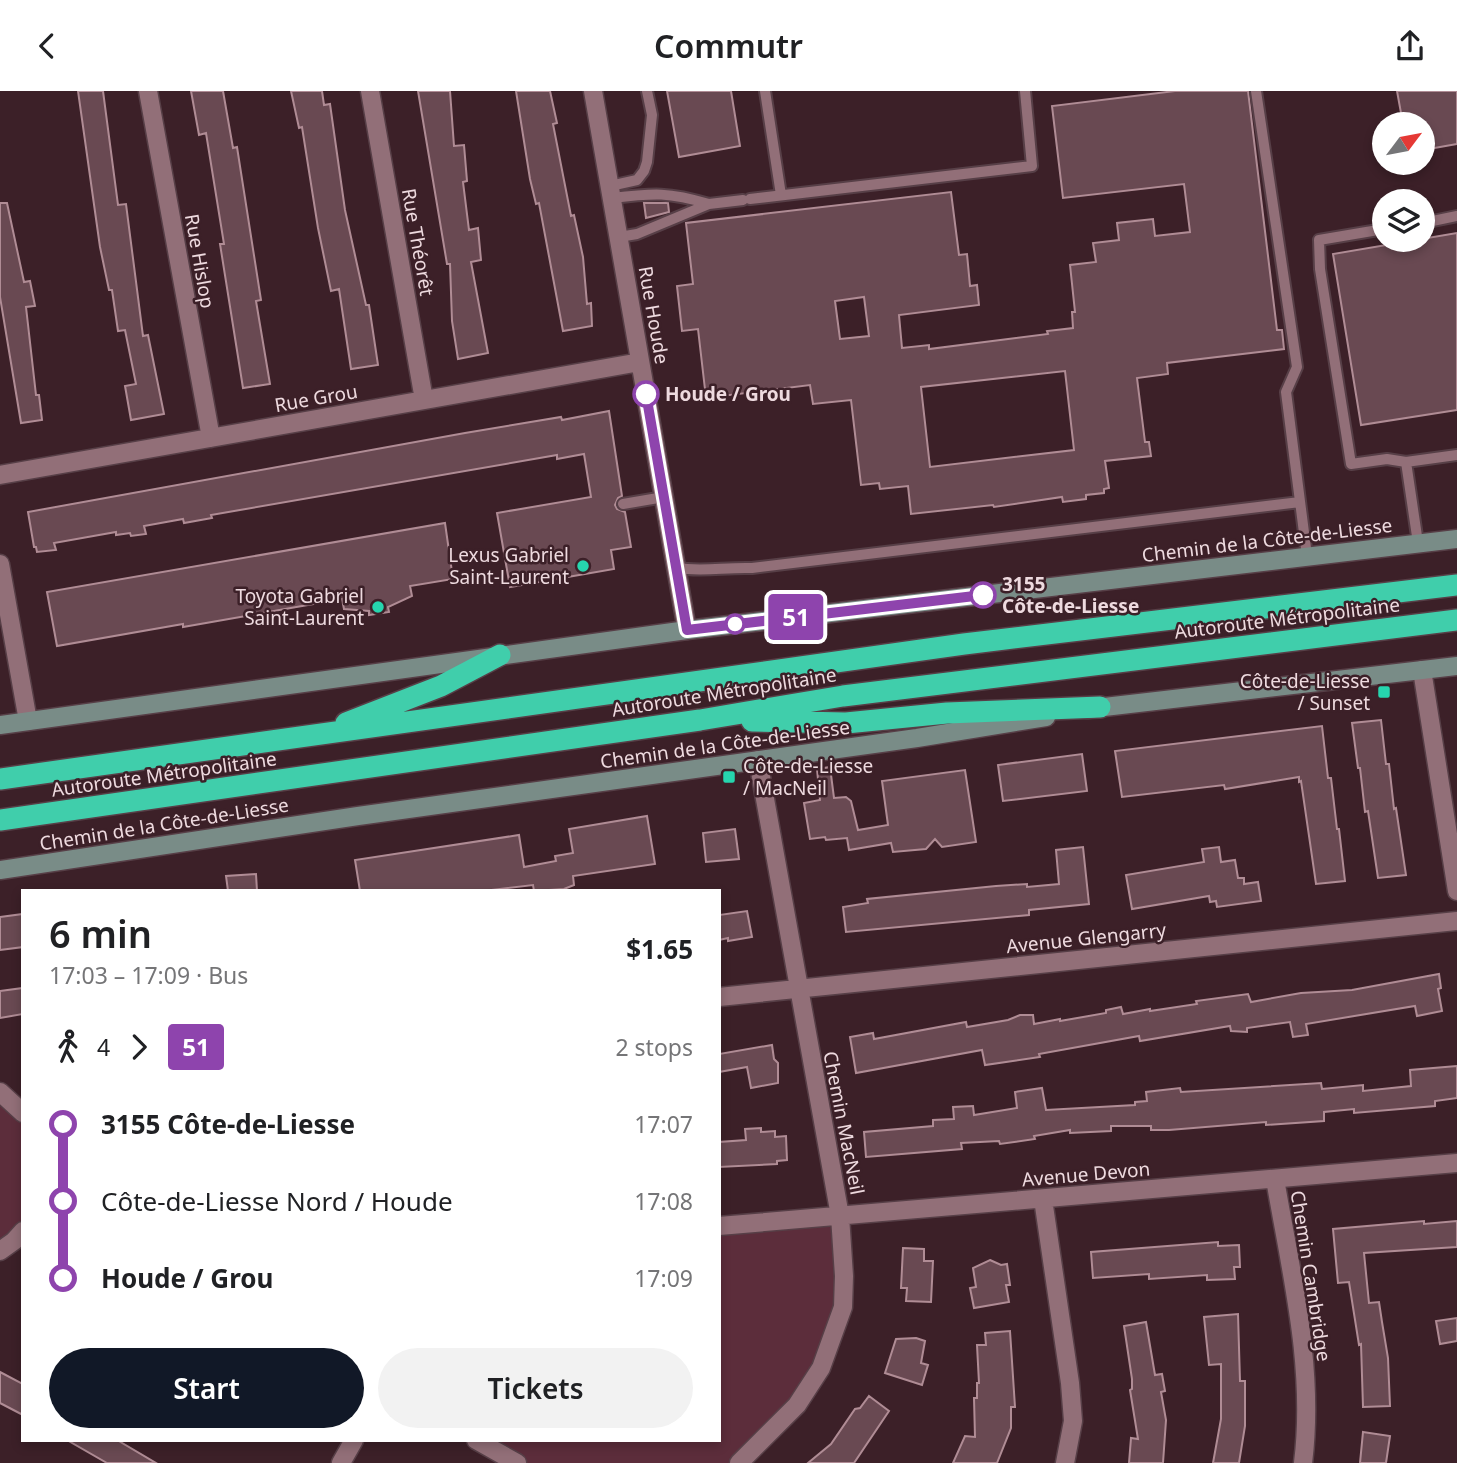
<!DOCTYPE html>
<meta charset="utf-8">
<style>
:root{--surface:#fff;--page:#f2f2f2;--text:#202124;--muted:#757577;--accent:#111827}
body{margin:0;font-family:"Noto Sans",sans-serif;background:var(--page);color:var(--text);height:100vh;display:flex;flex-direction:column;font-size:26px;white-space:nowrap}
*{box-sizing:border-box;margin:0}
p{font-size:23px;color:var(--muted)}
.icon{flex:none;width:38px;height:38px;fill:none;stroke:currentColor;stroke-width:2;stroke-linecap:round;stroke-linejoin:round}
.map{position:relative;flex:1;overflow:hidden}
.details{position:absolute;left:21px;top:798px;width:700px;height:553px;display:flex;flex-direction:column;background:var(--surface);border-radius:0px;box-shadow:0 4px 10px #0003}
.details>*{flex:none}
.badge{padding:0 14px;border-radius:5px;font-size:24px;line-height:46px}
.needle{width:46px;rotate:58deg}
.tools{position:absolute;left:1372px;top:21px;display:grid;gap:14px}
.tools a{display:grid;place-items:center;width:63px;height:63px;border-radius:50%;background:var(--surface);box-shadow:0 4px 10px #0003;font-size:35px}
.map>.badge{position:absolute;translate:-50% -50%;box-shadow:0 0 0 4px #fff}
.legs{display:flex;align-items:center;gap:10px;height:77px;padding:0 28px;font-size:23px}
.legs p{margin-inline-start:auto}
.head{display:flex;align-items:center;justify-content:space-between;height:119px;padding:0 28px}
h1{font-size:38px;font-weight:600;line-height:52px}
.cta{display:flex;gap:14px;margin-top:auto;padding:14px 28px}
.cta a{flex:1;height:80px;border-radius:42px;background:var(--accent);color:#fff;font-size:28px;font-weight:600;line-height:80px;text-align:center}
.cta a+a{background:var(--page);color:var(--text)}
ul{padding:0 28px;list-style:none}
li{display:flex;align-items:center;gap:24px;height:77px;font-size:26px}
li i{display:grid;place-items:center;width:10px;height:100%;margin:0 9px;background:currentColor}
li i::after{content:'';width:18px;height:18px;margin:-9px;border:5px solid;border-radius:50%;background:var(--surface)}
li p{margin-inline-start:auto}
li:first-child i{background:linear-gradient(#0000 50%,currentColor 0)}
li:last-child i{background:linear-gradient(currentColor 50%,#0000 0)}
header{display:flex;justify-content:space-between;align-items:center;height:91px;padding:0 28px;background:var(--surface);font-size:32px;font-weight:600}
.map>svg:first-child{display:block}
</style>
<header><svg class="icon" aria-label="back" viewBox="0 0 24 24"><path d="M15 5l-7 7 7 7"/></svg>Commutr<svg class="icon" aria-label="share" viewBox="0 0 24 24"><path d="M12 15V3M7 8l5-5 5 5M5 13v7h14v-7"/></svg></header>
<div class="map">
<svg width="1457" height="1372" viewBox="0 0 1457 1372">
<rect width="100%" height="100%" fill="#3c2028"/>
<!-- green -->
<path fill="#5c2d3b" d="M0,1001L23,1022V1140L0,1160Z
M840,1125L844,1185L821,1277L739,1372H517L476,1349H719V1135Z"/>
<!-- building -->
<path fill="#694952" stroke="#b08c95" stroke-width="2" fill-rule="evenodd" d="M78,0H103L118,114L126,113L143,245L148,244L164,323L131,329L125,295L136,293L125,239L118,240L112,199H109L100,156Z
M191,0H223L233,57L237,56L261,209L256,210L270,293L243,297L220,153H224L206,42L199,44Z
M291,0H322L324,14L330,13L345,119L366,214H369L378,274L351,278L339,198L331,200L318,137L302,36L299,37Z
M418,0H450L454,55L464,54L467,90L463,91L469,139L478,137L481,169L471,171L488,262L458,268L452,230L450,173H447Z
M516,0H550L557,32L553,33L571,125L574,124L583,166L587,213L591,212L592,235L563,240L539,112L536,113L530,88Z
M667,0H731L740,55L679,66Z
M1175,0H1248L1277,239H1282L1284,258L1167,272L1168,283L1137,287L1145,351H1149L1151,365L1105,370L1109,397L1104,398V402L1086,404V408L1063,411L1062,406L994,416L993,414L911,423L908,395L880,398L879,392L861,394L851,309L813,313L810,294L706,307L698,238L682,240L677,195L693,193L686,132L951,101L959,164L967,163L970,195L977,194L979,214L899,224L902,257L929,254V258L1048,243L1047,240L1073,237L1072,221H1075L1070,174L1096,171L1093,152L1119,149L1117,132L1153,128L1155,145L1190,141L1184,93L1063,107L1052,15ZM864,206L869,245L840,248L835,210ZM1065,280L1074,359L930,376L921,296Z
M1397,0H1457V53L1423,59V33H1403Z
M0,112H7L24,191L30,190L35,215L26,216L36,304H39L42,329L21,332L0,206Z
M644,112H668L669,121L646,127Z
M1457,142V319L1361,334L1333,163Z
M609,320L622,405L618,407L615,414L617,418L625,421L631,456L611,459L614,478L510,496L497,422L591,406L584,363L557,368V364L211,424L212,427L184,432L183,428L144,435L146,443L131,445L130,442L116,444V441L54,452L56,459L37,461L36,456H34L28,421L465,342L561,326L562,329Z
M445,432L453,488L410,495L412,505L388,516L389,521L369,524V520L344,518L342,508L183,536V533L57,555L47,501Z
M1381,629L1386,673H1389L1394,718L1396,717L1406,784L1378,787L1368,720L1365,721L1360,677H1358L1352,632Z
M1322,635L1328,687H1331L1337,738H1339L1345,790L1316,793L1301,690L1299,691V686L1225,698L1224,694L1122,706L1115,660Z
M1082,663L1087,700L1003,710L998,674Z
M830,676L834,707L846,706L851,710L858,739L888,734L882,690L965,679L976,751L942,756L935,748L926,758L893,761L891,752L849,759L847,747L826,749L825,746L810,748L804,712L820,709L817,678Z
M647,725L655,773L573,785L574,794L564,798L534,800L533,794L483,800H360L355,769L519,744L524,776L556,770L555,765L573,762L569,738Z
M735,738L739,768L706,771L703,742Z
M1083,756L1089,813L1029,819V824L846,841L843,816L868,812L867,808L996,795L1027,793V796L1059,793L1056,759Z
M1219,756L1221,771L1235,769L1238,787H1244V793L1258,791L1261,810L1217,816L1216,810L1210,811L1209,805L1132,818L1126,784L1204,771L1202,758Z
M256,783L257,800H228L226,785Z
M747,820L752,846L728,850V847L719,849V824Z
M23,823V856L0,859V826Z
M1439,883L1441,897L1438,898L1442,920L1417,925L1415,915L1306,933L1308,944L1293,946L1290,931L1247,937V941L1231,940L1230,935L1140,950L1139,945L1039,963L1040,966L985,974L982,959L856,982L850,946L873,942L874,948L966,931L967,936L1008,929L1020,924H1033L1034,933L1060,928V930L1106,922V919L1121,916L1123,923L1150,918V920L1197,913L1196,910L1248,903L1251,911L1301,902L1352,899Z
M23,897V923L0,927V900Z
M772,954L774,968L778,972V992L751,997L747,976L719,981V963Z
M1457,975V1007L1435,1010V1015L1354,1022V1018L1324,1021V1030L1266,1034V1031L1169,1039H1151V1035H1111V1040L1070,1042V1039L1034,1045L1035,1048L1000,1053L999,1050L961,1052L962,1058L866,1066L864,1041L933,1035V1029L954,1028L953,1016L973,1015L974,1024L1017,1017L1015,1001L1042,997L1046,1019L1135,1014V1011L1147,1010L1146,1001L1180,997L1181,1001L1321,992L1322,998L1363,994V1000L1411,995L1410,979Z
M761,1037V1041L775,1040V1046L786,1045L787,1069L777,1070V1073L719,1076V1051L746,1049L745,1038Z
M1424,1130V1133L1457,1130V1156L1364,1162L1369,1212L1379,1211L1382,1231L1388,1267L1390,1315L1363,1316L1361,1253L1359,1254L1349,1191L1338,1192L1333,1138Z
M1218,1151V1155L1239,1154L1240,1176H1234L1235,1188L1207,1189V1184L1149,1188V1183L1093,1187L1091,1161Z
M903,1157L924,1158V1170H933L931,1211L906,1210L907,1197H901Z
M990,1169L1001,1174L1007,1173L1010,1194H1006L1009,1211L974,1217L970,1197L976,1196L973,1177Z
M1238,1223L1240,1290H1245V1335L1239,1372H1213L1221,1328V1273L1209,1274L1204,1226Z
M1457,1227V1250L1440,1253L1436,1230Z
M1146,1231L1155,1284L1162,1283L1165,1300L1161,1301L1166,1329L1163,1372H1129L1131,1347L1138,1348L1130,1299L1132,1298V1288L1124,1235Z
M1010,1240L1015,1316H1011V1337L997,1372H953L965,1345L975,1346L974,1307H977V1292H979L977,1254H986L985,1242Z
M916,1247L925,1250L921,1272L928,1274L922,1294L885,1282L896,1248Z
M0,1281L23,1293V1324L0,1312Z
M869,1305L889,1320L854,1372H808L831,1353L855,1318L860,1317Z
M1363,1341L1390,1345L1386,1372H1360Z
M67,1349H117L156,1372H107Z"/>
<g fill="none" stroke-linecap="round" stroke-linejoin="round">
<!-- lane casing -->
<g stroke="#573f47" stroke-width="14">
<path id="lane" d="M765,0L781,104
M1256,0L1297,276L1286,301L1307,465
M610,95L637,89L644,80L647,71L652,24L647,0
M612,107C654,102 669,101 709,113
M750,108L1032,75L1025,0
M1423,132L1457,125
M1384,138L1319,149L1320,178L1351,373L1387,368L1406,371
M619,146L637,143L709,113L743,109
M623,413L664,406
M1418,452L1406,371L1457,364
M677,477C703,481 725,476 752,477L1300,411"/>
</g>
<!-- street casing -->
<g stroke="#573f47" stroke-width="21">
<path id="street" d="M148,0L211,347
M370,0L424,309
M593,0L687,539
M0,384L640,271
M0,473L28,630
M1422,579L1457,800
M719,906L1457,830
M0,1001L23,1022
M1275,1088C1291,1182 1315,1277 1303,1372
M1043,1108L1070,1292L1073,1330L1065,1372
M719,1135L1457,1072
M0,1160L14,1150L23,1140
M476,1349L517,1372
M341,1372L354,1349
M739,1372L797,1314L821,1277L843,1216L844,1185L840,1125L758,669"/>
</g>
<!-- secondary casing -->
<g stroke="#573f47" stroke-width="21">
<path id="secondary" d="M1087,618L1457,575
M0,634L687,539L1457,448
M0,779L358,725L917,647L1046,626"/>
</g>
<!-- highway casing -->
<g stroke="#573f47" stroke-width="24">
<path id="highway" d="M752,630L846,632L947,622L1100,616
M346,632L441,595L500,564
M0,688L964,553L1457,494
M0,729L700,629L843,605L1457,529"/>
</g>
<!-- lane -->
<use href="#lane" stroke="#926f78" stroke-width="10"/>
<!-- street -->
<use href="#street" stroke="#926f78" stroke-width="18"/>
<!-- secondary -->
<use href="#secondary" stroke="#798c87" stroke-width="18"/>
<!-- highway -->
<use href="#highway" stroke="#40ceab" stroke-width="21"/>
</g>
<g fill="none" stroke-linecap="round" stroke-linejoin="round">
<!-- line-1 casing -->
<g stroke="#fff" stroke-width="16">
<path id="line-1" d="M646,303L687,539L983,504"/>
</g>
<!-- line-1 -->
<use href="#line-1" stroke="#8e44ad" stroke-width="10"/>
</g>
<!-- markers -->
<g fill="#fff" stroke="#8e44ad" stroke-width="3.5">
<circle cx="646" cy="303" r="12"/>
<circle cx="983" cy="504" r="12"/>
<circle cx="735" cy="533" r="9"/>
</g>
<g fill="#26d5ae" stroke="#3c2028" stroke-width="2.5">
<circle cx="583" cy="475" r="7"/>
<circle cx="378" cy="516" r="7"/>
<rect x="1377" y="594" width="14" height="14" rx="3.5"/>
<rect x="722" y="679" width="14" height="14" rx="3.5"/>
</g>
<g text-anchor="middle" dominant-baseline="central" stroke-width="5" stroke-linejoin="round" paint-order="stroke">
<!-- street labels -->
<g font-size="19" fill="#eedadf" stroke="#3c2028">
<text transform="translate(418 151) rotate(80)">Rue Théorêt</text>
<text transform="translate(200 170) rotate(80)">Rue Hislop</text>
<text transform="translate(654 224) rotate(80)">Rue Houde</text>
<text transform="translate(316 307) rotate(-10)">Rue Grou</text>
<text transform="translate(1267 449) rotate(-7)">Chemin de la Côte-de-Liesse</text>
<text transform="translate(1287 527) rotate(-7)">Autoroute Métropolitaine</text>
<text transform="translate(724 601) rotate(-9)">Autoroute Métropolitaine</text>
<text transform="translate(725 653) rotate(-8)">Chemin de la Côte-de-Liesse</text>
<text transform="translate(164 683) rotate(-8)">Autoroute Métropolitaine</text>
<text transform="translate(164 733) rotate(-9)">Chemin de la Côte-de-Liesse</text>
<text transform="translate(1086 847) rotate(-6)">Avenue Glengarry</text>
<text transform="translate(844 1032) rotate(79)">Chemin MacNeil</text>
<text transform="translate(1086 1083) rotate(-5)">Avenue Devon</text>
<text transform="translate(1311 1185) rotate(81)">Chemin Cambridge</text>
</g>
<!-- stop labels -->
<g font-size="19" font-weight="bold" fill="#eedadf" stroke="#3c2028" text-anchor="start">
<text x="665" y="303">Houde / Grou</text>
<text x="1002" y="493">3155<tspan x="1002" dy="22">Côte-de-Liesse</tspan></text>
</g>
<!-- poi labels -->
<g font-size="19" fill="#eedadf" stroke="#3c2028" text-anchor="end">
<text x="569" y="464">Lexus Gabriel<tspan x="569" dy="22">Saint-Laurent</tspan></text>
<text x="364" y="505">Toyota Gabriel<tspan x="364" dy="22">Saint-Laurent</tspan></text>
<text x="1370" y="590">Côte-de-Liesse<tspan x="1370" dy="22">/ Sunset</tspan></text>
<text x="743" y="675" text-anchor="start">Côte-de-Liesse<tspan x="743" dy="22">/ MacNeil</tspan></text>
</g>
</g>
</svg>
<div class="tools">
<a><svg class="needle" viewBox="-14 -14 28 28"><path d="M0-13l5 13h-10z" fill="#e53935"/><path d="M0 13l5-13h-10z" fill="#757577"/></svg></a>
<a><svg class="icon" aria-label="layers" viewBox="0 0 24 24"><path d="M12 4l9 5-9 5-9-5zM3 14l9 5 9-5"/></svg></a>
</div>
<b class="badge" style="left:796px;top:526px;background:#8e44ad;color:#fff">51</b>
<section class="details">
<div class="head"><div><h1>6 min</h1><p>17:03 – 17:09 · Bus</p></div><b>$1.65</b></div>
<div class="legs"><svg class="icon" aria-label="walk" viewBox="0 0 24 24"><circle cx="13" cy="4" r="2"/><path d="M13 8l-2 6 4 7M11 14l-3 7M7 12l3-4h3l4 4"/></svg>4<svg class="icon" aria-label="forward" viewBox="0 0 24 24"><path d="M9 5l7 7-7 7"/></svg><b class="badge" style="background:#8e44ad;color:#fff">51</b><p>2 stops</p></div>
<ul>
<li><i style="color:#8e44ad"></i><b>3155 Côte-de-Liesse</b><p>17:07</p></li>
<li><i style="color:#8e44ad"></i><span>Côte-de-Liesse Nord / Houde</span><p>17:08</p></li>
<li><i style="color:#8e44ad"></i><b>Houde / Grou</b><p>17:09</p></li>
</ul>
<div class="cta"><a>Start</a><a>Tickets</a></div>
</section>
</div>
